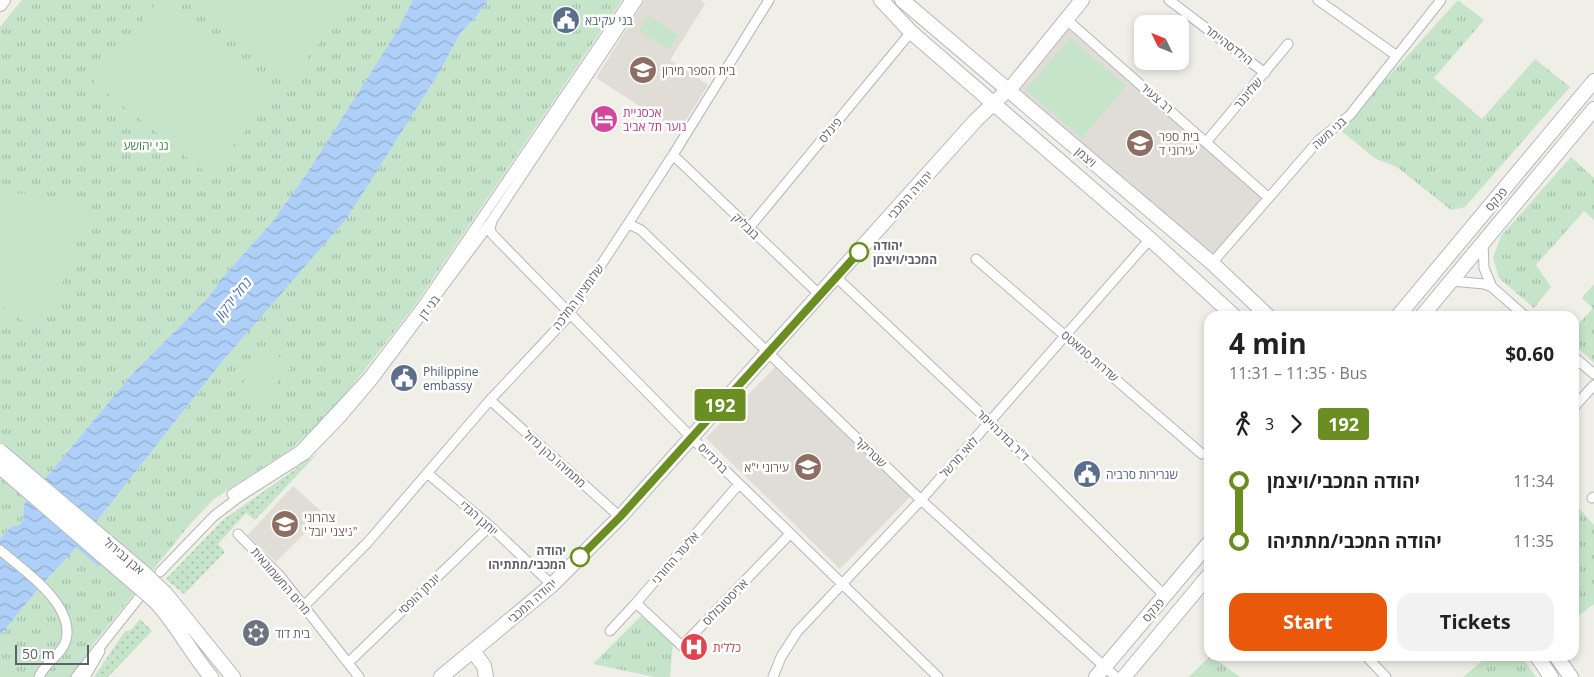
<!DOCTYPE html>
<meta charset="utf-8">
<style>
:root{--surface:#fff;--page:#f2f2f2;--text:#222;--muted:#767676;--accent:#ea580c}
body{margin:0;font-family:"Open Sans","Noto Sans Hebrew",sans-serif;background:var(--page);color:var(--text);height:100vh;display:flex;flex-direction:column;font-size:19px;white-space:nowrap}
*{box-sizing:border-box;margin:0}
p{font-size:16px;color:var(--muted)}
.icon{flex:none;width:28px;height:28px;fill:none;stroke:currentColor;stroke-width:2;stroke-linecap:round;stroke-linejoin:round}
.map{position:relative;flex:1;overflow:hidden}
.details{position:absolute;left:1204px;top:311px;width:375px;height:350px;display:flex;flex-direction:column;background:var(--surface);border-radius:15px;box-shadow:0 2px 8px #0003}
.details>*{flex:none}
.badge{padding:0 10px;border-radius:4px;font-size:18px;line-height:32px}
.needle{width:32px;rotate:313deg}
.tools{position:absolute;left:1134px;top:15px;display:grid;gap:10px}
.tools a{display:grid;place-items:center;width:55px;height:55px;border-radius:10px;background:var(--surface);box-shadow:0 2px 8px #0003;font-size:25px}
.scale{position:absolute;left:15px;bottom:12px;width:74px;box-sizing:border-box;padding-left:5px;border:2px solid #5e6166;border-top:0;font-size:14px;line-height:18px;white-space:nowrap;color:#5e6166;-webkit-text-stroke:4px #fff;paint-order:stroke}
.map>.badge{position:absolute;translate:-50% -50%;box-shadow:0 0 0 2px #fff}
.legs{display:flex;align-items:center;gap:8px;height:55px;padding:0 25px;font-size:16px}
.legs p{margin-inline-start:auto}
.summary{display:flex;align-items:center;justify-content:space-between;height:85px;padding:0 25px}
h1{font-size:28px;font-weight:700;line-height:38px}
.button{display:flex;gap:10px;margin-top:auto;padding:10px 25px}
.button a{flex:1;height:58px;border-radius:15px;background:var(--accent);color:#fff;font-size:20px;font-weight:700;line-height:58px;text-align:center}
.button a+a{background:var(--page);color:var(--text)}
ul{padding:0 25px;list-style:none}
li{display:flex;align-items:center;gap:18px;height:60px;font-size:19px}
li i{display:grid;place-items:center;width:8px;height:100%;margin:0 6px;background:currentColor}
li i::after{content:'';width:12px;height:12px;margin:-6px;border:4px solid;border-radius:50%;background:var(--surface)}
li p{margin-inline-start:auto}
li:first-child i{background:linear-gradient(#0000 50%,currentColor 0)}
li:last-child i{background:linear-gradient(currentColor 50%,#0000 0)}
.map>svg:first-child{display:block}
</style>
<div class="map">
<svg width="1594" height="677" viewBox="0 0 1594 677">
<defs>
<pattern id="grass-dots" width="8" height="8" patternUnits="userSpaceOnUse" patternTransform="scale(1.25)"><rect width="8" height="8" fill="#c6e4c9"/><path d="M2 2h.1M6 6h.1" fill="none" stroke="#a4bca7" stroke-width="1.8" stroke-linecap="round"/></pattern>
<pattern id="park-tufts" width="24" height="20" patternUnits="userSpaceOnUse" patternTransform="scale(1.25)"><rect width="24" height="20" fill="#c6e4c9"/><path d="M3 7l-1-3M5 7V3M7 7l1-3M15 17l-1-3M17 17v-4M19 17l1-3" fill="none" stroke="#a4bca7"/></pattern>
<pattern id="water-waves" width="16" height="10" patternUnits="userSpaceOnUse" patternTransform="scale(1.25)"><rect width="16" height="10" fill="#aed0f8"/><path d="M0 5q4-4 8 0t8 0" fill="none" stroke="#91accd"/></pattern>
</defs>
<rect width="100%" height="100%" fill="#efeee7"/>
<!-- education -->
<path fill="#dfddd5" d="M645,0H700L705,4L670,60L708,85L679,131L596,78Z
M1067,28L1263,198L1212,257L1018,88Z
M776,366L910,497L840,569L706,438Z
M293,486L324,514L276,562L248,535Z"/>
<!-- grass -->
<path fill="url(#grass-dots)" d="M318,453L255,520L246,513L218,544L225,552L184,594L166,579L223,520Z
M140,619L152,631L108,677H94L125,631H130Z"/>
<!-- park -->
<path fill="url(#park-tufts)" d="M22,0H413L394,36L307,173L272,222L222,278L209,297L133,373L24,504L23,521L18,526H12L0,539V27Z
M488,0H622L415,305L360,376L329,413L291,449L214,499L190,524L91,647L72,677H0V636L38,589L74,550L225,358L440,71L461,32L476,17Z
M1458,0L1484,20L1434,78L1482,119L1535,59L1570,87L1465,207L1451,210L1397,167L1376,159L1340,130Z
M1571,157L1594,178V220L1584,211L1536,265L1551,287L1534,308L1499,278L1493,258L1501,236Z
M1594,284V363L1574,344V329L1593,308L1582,298Z
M1574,503L1594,525V604L1574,619Z
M641,616L673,642L670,677H655L593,664Z
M1210,656H1211L1240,677H1189Z
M1488,656H1521L1536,677H1463Z"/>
<!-- pitch -->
<path fill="#c6e4c9" d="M197,0H354L292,77Z
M157,2L274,96L209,175L93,82Z
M648,16L678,35L669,50L639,31Z
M1070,38L1126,86L1082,138L1026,90Z
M514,58L523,66L509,83L500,76Z
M36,192L64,201L86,218L51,315L27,323L0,306V196Z
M273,351L291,368L258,403L240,386Z"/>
<!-- water -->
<path fill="url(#water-waves)" d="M413,0H488L476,17L461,32L440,71L347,218L225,358L74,550L38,589L0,636V539L12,526H18L23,521L24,504L133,373L209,297L222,278L272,222L307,173L394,36Z"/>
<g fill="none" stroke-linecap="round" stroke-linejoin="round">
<!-- stream -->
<path stroke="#aed0f8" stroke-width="3" d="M75,544L99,565"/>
<!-- street casing -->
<g stroke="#b4b6ba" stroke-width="11">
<path id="street" d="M1169,0L1265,73
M1318,0L1397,56
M1067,20L1269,198
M1207,141L1288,44
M673,155L820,295
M492,221L490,229L492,234L691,437L938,677
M629,224L641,230L921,500L1116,677
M749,228L911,32
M1483,242L1484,268L1492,287
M976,259L1202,454
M1212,263L1319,140L1350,115L1441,0
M836,277L990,422L1160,591L1162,599
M1452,281L1484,284L1492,287L1525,316
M1574,357L1594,374
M490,400L620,517
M1574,407L1594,385
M427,473L490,526L552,585
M232,494L300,450L368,377L423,305L630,0
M1592,498L1594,497
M238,534L280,576L359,677
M0,550C23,570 75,604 66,640C62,655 45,662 39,677
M160,572L214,516L239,497L305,455L340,419L373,380L491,222L638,0
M636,603L682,646L790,534
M304,606L368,542L490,400L565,320L673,155L769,0
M610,631L636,603L739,484
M1366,656L1386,677
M348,663L490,526
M76,677L141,595
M85,677L100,651
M773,677L781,657L797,632L921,500L1150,239"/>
</g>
<!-- secondary casing -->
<g stroke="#b5b8bd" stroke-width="16">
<path id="secondary" d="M881,0L911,32L1150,239L1234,316
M902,0L1212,263L1268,316
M0,4L3,0
M1398,316L1594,81
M1422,316L1594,109
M165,593L233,677
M156,602C177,625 191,653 211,677
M473,651L484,666L486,677
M1537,656L1551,677
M1556,656L1571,677
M441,677L552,585L620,517L976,120L1014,84L1082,0
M1096,677L1209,543
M1124,677L1209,575"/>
</g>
<!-- street -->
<use href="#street" stroke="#fff" stroke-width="9"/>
<!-- secondary -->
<use href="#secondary" stroke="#fff" stroke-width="14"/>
<!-- secondary-bridge casing -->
<g stroke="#b5b8bd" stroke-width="16" stroke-linecap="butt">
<path id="secondary-bridge" d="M0,451L143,572L165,593
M0,467L156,602"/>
</g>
<!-- secondary-bridge -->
<use href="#secondary-bridge" stroke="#fff" stroke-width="14"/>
</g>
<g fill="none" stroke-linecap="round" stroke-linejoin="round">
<!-- line-1 casing -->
<g stroke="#fff" stroke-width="11">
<path id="line-1" d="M580,557L620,517L859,252"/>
</g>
<!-- line-1 -->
<use href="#line-1" stroke="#6b8e23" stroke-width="8"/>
</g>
<!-- icons -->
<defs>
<g id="civic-disc" transform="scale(1.4375)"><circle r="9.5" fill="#5c6f8a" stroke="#fff"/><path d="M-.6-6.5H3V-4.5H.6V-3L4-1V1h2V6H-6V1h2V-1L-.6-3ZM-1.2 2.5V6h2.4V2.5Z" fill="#fff"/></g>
<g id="school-disc" transform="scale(1.4375)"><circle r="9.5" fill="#8d6e63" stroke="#fff"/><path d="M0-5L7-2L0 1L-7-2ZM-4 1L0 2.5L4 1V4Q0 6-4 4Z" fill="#fff"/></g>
<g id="hotel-disc" transform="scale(1.4375)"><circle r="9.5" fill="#d1479c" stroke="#fff"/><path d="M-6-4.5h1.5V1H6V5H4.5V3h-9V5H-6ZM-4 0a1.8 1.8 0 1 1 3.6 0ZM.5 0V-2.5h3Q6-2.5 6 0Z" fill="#fff"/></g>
<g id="synagogue-disc" transform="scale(1.4375)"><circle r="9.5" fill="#6b7280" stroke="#fff"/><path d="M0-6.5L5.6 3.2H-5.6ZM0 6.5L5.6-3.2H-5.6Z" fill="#fff"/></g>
<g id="hospital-disc" transform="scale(1.4375)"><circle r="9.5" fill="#e0444e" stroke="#fff"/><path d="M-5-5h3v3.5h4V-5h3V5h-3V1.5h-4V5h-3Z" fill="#fff"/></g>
</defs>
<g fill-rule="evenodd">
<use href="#civic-disc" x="566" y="20"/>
<use href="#school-disc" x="643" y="70"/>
<use href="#hotel-disc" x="604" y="119"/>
<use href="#school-disc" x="1140" y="143"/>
<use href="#civic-disc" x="404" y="378"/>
<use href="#school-disc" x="808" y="467"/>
<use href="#civic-disc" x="1087" y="474"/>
<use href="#school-disc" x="285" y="524"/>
<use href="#synagogue-disc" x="256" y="633"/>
<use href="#hospital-disc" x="694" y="647"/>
</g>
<!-- markers -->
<g fill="#fff" stroke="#6b8e23" stroke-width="2.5">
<circle cx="859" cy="252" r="9"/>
<circle cx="580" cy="557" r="9"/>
</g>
<g text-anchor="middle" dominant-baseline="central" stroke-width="5" stroke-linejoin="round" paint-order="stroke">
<!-- service labels -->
<g font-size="12" fill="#4e5e75" stroke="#fff" text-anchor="start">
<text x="585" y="20">בני עקיבא</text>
<text x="423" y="371">Philippine<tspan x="423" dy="14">embassy</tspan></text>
<text x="1106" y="474">שגרירות סרביה</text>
</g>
<!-- street labels -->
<g font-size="12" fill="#5e6166" stroke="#fff">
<text transform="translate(1229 45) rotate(37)">הילדסהיימר</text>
<text transform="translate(1248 93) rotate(-50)">שלזינגר</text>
<text transform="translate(1157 98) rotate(41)">רב צעיר</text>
<text transform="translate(830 130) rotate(-50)">פינלס</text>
<text transform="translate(1329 133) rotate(-42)">בני משה</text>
<text transform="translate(1086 157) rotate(41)">ויצמן</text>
<text transform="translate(910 195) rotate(-48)">יהודה המכבי</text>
<text transform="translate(1496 199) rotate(-50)">פנקס</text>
<text transform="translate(746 226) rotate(44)">בובליק</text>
<text transform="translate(578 297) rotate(-54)">שלומציון המלכה</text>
<text transform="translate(429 307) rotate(-53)">בני דן</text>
<text transform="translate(1090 356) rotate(41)">שדרות סמאטס</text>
<text transform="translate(1003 435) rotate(44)">ד"ר בודנהיימר</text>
<text transform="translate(871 452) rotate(44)">שטריקר</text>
<text transform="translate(959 457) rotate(-48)">לואי מרשל</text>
<text transform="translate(713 458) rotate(45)">ברנדייס</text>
<text transform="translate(555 459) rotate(42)">מתתיהו כהן גדול</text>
<text transform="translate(479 518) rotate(41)">יוחנן הגדי</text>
<text transform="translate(124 556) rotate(41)">אבן גבירול</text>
<text transform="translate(675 558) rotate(-49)">אלעזר החורני</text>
<text transform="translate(281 581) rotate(49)">מרים החשמונאית</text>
<text transform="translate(419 594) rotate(-44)">יונתן הופסי</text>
<text transform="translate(532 601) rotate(-41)">יהודה המכבי</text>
<text transform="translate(725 602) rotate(-46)">אריסטובולוס</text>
<text transform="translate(1153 610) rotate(-50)">פנקס</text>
</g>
<!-- education labels -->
<g font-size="12" fill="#785e54" stroke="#fff" text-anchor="start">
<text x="662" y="70">בית הספר מירון</text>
<text x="1159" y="136">בית ספר<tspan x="1159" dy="14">עירוני ד'</tspan></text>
<text x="789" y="467" text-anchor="end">עירוני י"א</text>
<text x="304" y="517">צהרוני<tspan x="304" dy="14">"ניצני יובל"</tspan></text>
</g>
<!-- hotel labels -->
<g font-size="12" fill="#b23c85" stroke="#fff" text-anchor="start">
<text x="623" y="112">אכסניית<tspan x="623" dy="14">נוער תל אביב</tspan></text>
</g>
<!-- park labels -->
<g font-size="12" fill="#3e8549" stroke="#fff">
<text x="146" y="145">גני יהושע</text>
</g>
<!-- stop labels -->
<g font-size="12" font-weight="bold" fill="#5e6166" stroke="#fff" text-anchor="start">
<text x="873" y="245">יהודה<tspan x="873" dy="14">המכבי/ויצמן</tspan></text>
<text x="566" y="550" text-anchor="end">יהודה<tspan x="566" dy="14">המכבי/מתתיהו</tspan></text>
</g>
<!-- worship labels -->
<g font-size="12" fill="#5b616d" stroke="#fff" text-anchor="start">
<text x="275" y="633">בית דוד</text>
</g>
<!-- health labels -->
<g font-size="12" fill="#be3a42" stroke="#fff" text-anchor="start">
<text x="713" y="647">כללית</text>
</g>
<!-- water labels -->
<g font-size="14" font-style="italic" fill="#4f74b2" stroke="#fff">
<text transform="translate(233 298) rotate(-51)">נחל ירקון</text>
</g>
</g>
</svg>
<div class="tools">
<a><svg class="needle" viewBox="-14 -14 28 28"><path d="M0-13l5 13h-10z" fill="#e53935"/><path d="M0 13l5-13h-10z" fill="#767676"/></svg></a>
</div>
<div class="scale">50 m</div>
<b class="badge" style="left:720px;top:405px;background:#6b8e23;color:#fff">192</b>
<section class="details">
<div class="summary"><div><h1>4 min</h1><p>11:31 – 11:35 · Bus</p></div><b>$0.60</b></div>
<div class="legs"><svg class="icon" aria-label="walk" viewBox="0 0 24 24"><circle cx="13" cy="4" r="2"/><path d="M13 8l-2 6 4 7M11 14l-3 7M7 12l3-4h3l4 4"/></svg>3<svg class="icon" aria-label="forward" viewBox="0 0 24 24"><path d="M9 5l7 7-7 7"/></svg><b class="badge" style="background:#6b8e23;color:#fff">192</b></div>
<ul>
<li><i style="color:#6b8e23"></i><b>יהודה המכבי/ויצמן</b><p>11:34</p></li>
<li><i style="color:#6b8e23"></i><b>יהודה המכבי/מתתיהו</b><p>11:35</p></li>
</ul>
<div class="button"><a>Start</a><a>Tickets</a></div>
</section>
</div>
